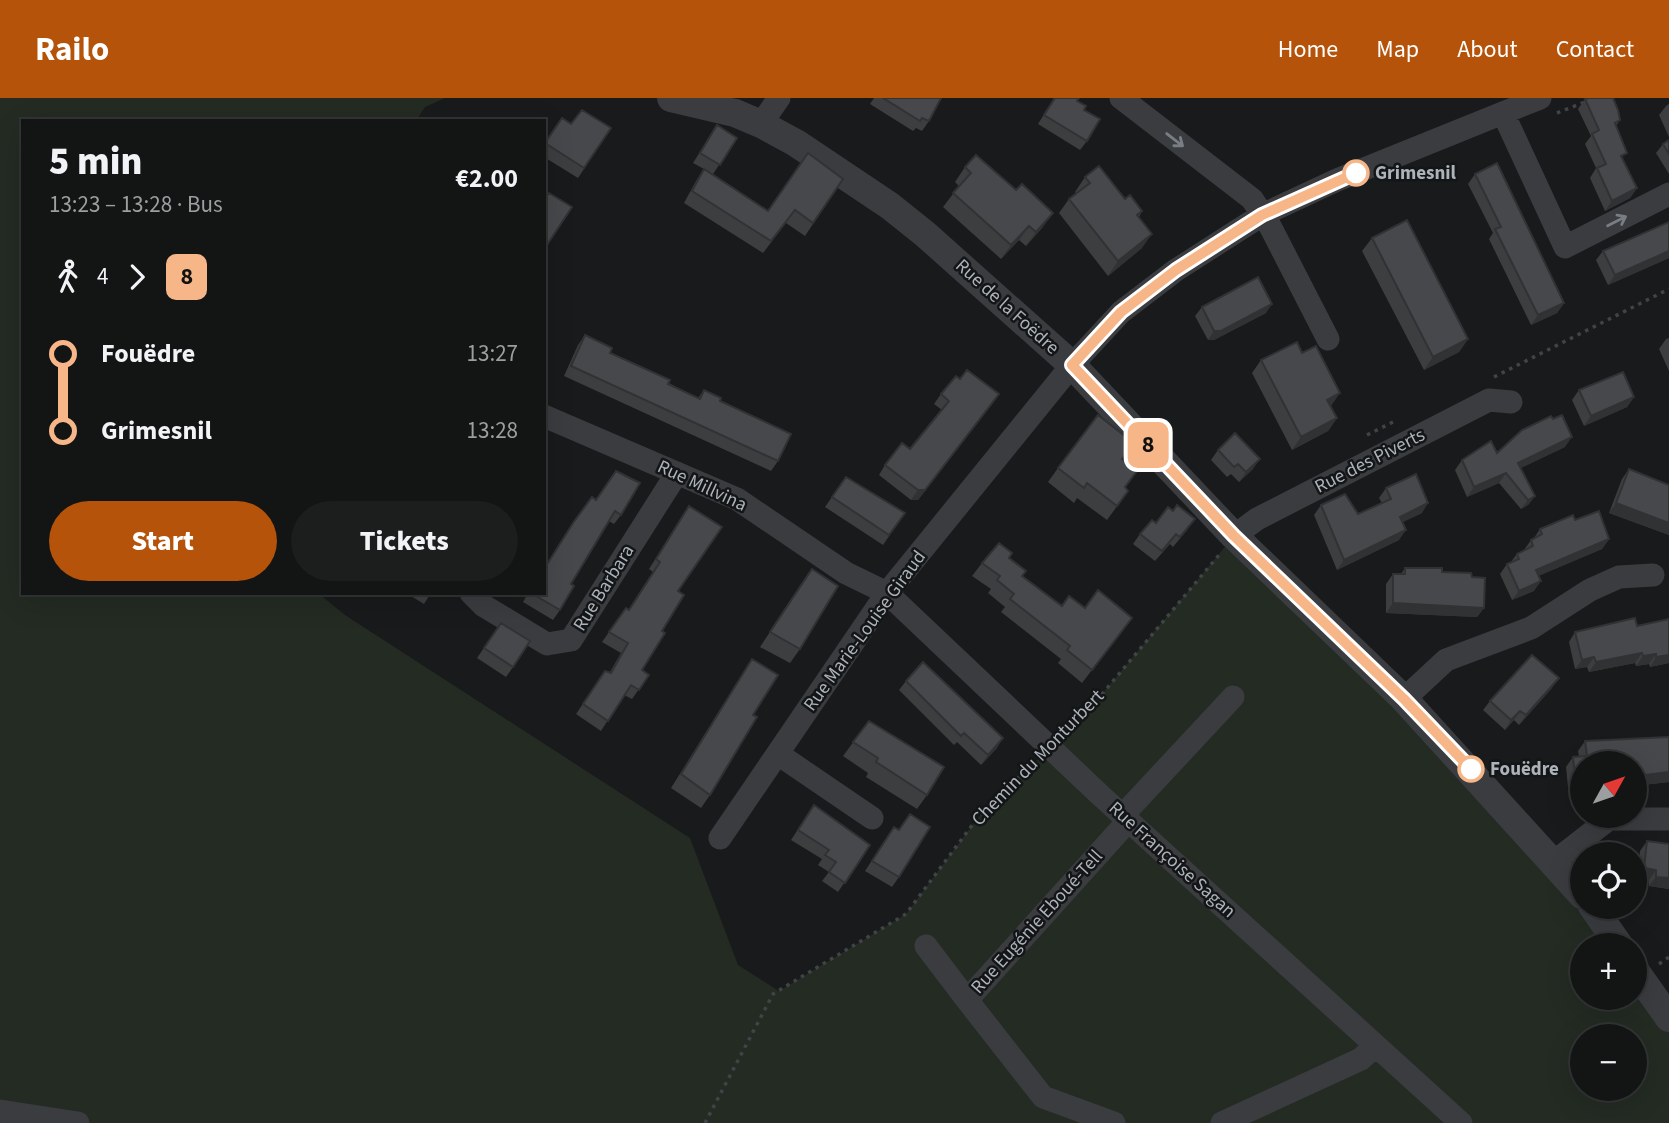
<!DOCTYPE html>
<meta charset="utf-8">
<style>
:root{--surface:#131414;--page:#1c1d1d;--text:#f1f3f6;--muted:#9d9ea0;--line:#323334;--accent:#b45309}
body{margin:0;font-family:"Source Sans 3",sans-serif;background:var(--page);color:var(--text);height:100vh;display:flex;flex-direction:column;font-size:26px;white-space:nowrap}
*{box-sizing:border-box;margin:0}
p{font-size:23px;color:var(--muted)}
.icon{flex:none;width:38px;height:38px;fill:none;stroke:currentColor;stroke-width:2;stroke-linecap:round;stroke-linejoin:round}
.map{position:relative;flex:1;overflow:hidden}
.side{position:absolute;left:21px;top:21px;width:525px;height:476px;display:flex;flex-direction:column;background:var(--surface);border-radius:0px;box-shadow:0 7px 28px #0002,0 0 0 2px var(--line)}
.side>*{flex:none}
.badge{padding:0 14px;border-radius:10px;font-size:24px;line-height:46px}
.needle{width:46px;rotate:50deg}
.tools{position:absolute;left:1570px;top:653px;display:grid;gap:14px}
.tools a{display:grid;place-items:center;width:77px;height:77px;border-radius:50%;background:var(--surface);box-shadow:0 7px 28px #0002,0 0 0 2px var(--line);font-size:35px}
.map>.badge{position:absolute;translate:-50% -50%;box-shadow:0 0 0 4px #fff}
.legs{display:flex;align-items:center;gap:10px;height:77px;padding:0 28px;font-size:23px}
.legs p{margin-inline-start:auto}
.overview{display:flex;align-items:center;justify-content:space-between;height:119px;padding:0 28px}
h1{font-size:38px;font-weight:800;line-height:52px}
.cta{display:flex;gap:14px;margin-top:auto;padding:14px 28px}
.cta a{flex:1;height:80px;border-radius:42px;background:var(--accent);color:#fff;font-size:28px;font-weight:800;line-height:80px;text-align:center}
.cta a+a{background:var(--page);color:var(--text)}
ul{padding:0 28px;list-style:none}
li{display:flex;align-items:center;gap:24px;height:77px;font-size:26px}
li i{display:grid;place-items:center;width:10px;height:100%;margin:0 9px;background:currentColor}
li i::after{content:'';width:18px;height:18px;margin:-9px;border:5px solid;border-radius:50%;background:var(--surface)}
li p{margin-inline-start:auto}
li:first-child i{background:linear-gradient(#0000 50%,currentColor 0)}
li:last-child i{background:linear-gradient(currentColor 50%,#0000 0)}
header{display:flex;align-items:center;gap:42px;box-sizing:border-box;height:98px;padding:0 35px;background:var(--accent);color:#fff}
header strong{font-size:33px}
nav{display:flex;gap:38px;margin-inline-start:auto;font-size:24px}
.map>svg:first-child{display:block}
</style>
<header>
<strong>Railo</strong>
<nav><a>Home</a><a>Map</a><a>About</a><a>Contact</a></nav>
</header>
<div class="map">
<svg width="1669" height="1025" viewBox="0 0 1669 1025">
<rect width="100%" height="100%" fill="#191a1b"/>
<!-- green -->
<path fill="#232b23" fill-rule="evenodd" d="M0,0H445L425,9L416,23H23V495H318L345,517L690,740L738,867L779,893L906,816L976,722L1092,608L1234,438L1619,847H1582V900H1634L1635,871L1669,920V1025H0ZM1582,938H1634V990H1582Z"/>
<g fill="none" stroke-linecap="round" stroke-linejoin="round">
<!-- path -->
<path stroke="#404347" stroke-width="3.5" stroke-dasharray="3.5 5" stroke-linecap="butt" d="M1557,15L1595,0
M1494,279L1669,191
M1367,337L1397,322
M1066,633L1092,608L1219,457
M1659,866L1669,859
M705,1025L773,896L906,816L976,722L1035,663"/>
<!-- minor -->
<path stroke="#3a3c40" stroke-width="23" d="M1121,0L1252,101L1270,128L1328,241
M1503,15L1565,149L1669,96
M761,26L779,0
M544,318L737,401L846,475L887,495L1099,696L1461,1025
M1234,438L1257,421L1489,302L1511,304
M471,495L484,508L547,546L571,542L677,375
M1404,601L1446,562L1531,530L1590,492L1619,479L1653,477
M778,656L872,720
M1123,717L1233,599
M720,740L887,495L1072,267L1121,214L1176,172L1262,117L1337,82L1540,0
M1555,763L1609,721H1669
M926,848L967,902
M0,1013L78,1025
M1114,1025L1043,999L967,902L1129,722
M1222,1025L1361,961L1375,948"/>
<!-- tertiary -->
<path stroke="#3a3c40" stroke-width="28" d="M671,0L735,15L761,26L796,45L890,108L925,136L1072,267L1234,438L1404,601L1582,797
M1592,808L1619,847
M1634,871L1669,920"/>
</g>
<!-- wall -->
<path fill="#3c3e40" d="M874,0H941L929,23L922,33L916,30L913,33L870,6Z
M1054,0H1079L1077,3L1084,12L1087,43L1080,52L1038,26Z
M1585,1L1620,22L1616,28L1623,61L1637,90L1630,100L1605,113L1590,80L1596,70L1585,46L1591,38L1578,11Z
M1669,6V39L1659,17L1666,8Z
M717,27L737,40L713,76L768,113L843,81L805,138L786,125L763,155L684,105L696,83L704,71L693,65Z
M611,30L578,80L544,59V45Z
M1669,42V76L1656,55L1663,46Z
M965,69L1043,129L1026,148L1019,142L1001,161L943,109L959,88L955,84Z
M1475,76L1564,205L1557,215L1531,227L1489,141L1493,135L1468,86Z
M1085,79L1125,101L1142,113L1139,119L1142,150L1108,178L1059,115L1069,101L1076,95L1075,94Z
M1669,124V160L1608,187L1596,162L1603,153Z
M1372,140L1468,241L1459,254L1424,272L1362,153Z
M1202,209L1266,215L1214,242H1208L1195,218Z
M585,237L610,255L698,300L704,292L720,303L778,363L771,373L564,278L578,247Z
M1669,240V273L1659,251L1666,241Z
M1261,262L1330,308L1337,320L1328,333L1292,352L1252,275Z
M1579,292L1634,299L1627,309L1584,328L1572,302Z
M941,296L993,305L918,402H911L879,377L885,367L910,351L942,312L934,306Z
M1565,349L1520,370L1535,398L1528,407L1521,411L1499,385L1467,399L1455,372L1462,362Z
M1218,352L1253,371L1239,384L1231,376L1227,379L1211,362Z
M1122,361L1126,390L1118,407L1107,422L1077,400L1074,405L1048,384L1058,370Z
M1629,371L1669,387V437L1609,415L1622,381Z
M846,379L905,415L883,447L825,409Z
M1386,390L1422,415L1402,424L1399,442L1337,472L1314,417L1321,407L1358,416L1382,405L1379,400Z
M592,399L621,417L614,426L609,423L571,486L560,512L553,522L523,504L528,495H544V470L566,435Z
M689,408L678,493L662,533L642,572L649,577L632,601L624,597L601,633L576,616L605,573L610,574L621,555L602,544L626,510L629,512L653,474L649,471Z
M1575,422L1609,441L1602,451L1538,478L1534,493L1512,502L1500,476L1507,466L1510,465L1517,456L1524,452L1531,442L1534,440L1540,431Z
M1156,425L1188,431L1173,449L1170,446L1155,463L1133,446L1140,436Z
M1009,460L1023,478L1062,508L1085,510L1132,520L1082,585L1058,565L1061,561L1001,514L1005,509L988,495L991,491L972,478L982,465Z
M1405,470L1472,479L1484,510L1477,519L1386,515V486L1393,476H1401Z
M802,485L800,551L790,565L760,549Z
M406,495H431L424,506Z
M501,525L513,569L506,579L477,560Z
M1637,528L1669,565L1650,569L1649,566L1636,568L1635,565L1589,574L1587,569L1575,571L1569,544L1575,534Z
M752,561L753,617L710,697L701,710L671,690Z
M906,583L997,650L981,667L957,644L954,647L899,592Z
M1552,590L1519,627L1514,622L1505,632L1483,612L1490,603Z
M869,623L927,697L917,711L866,679L868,675L843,658Z
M1669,639V684L1634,688V665H1582V697L1569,699L1566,669L1573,659L1579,658L1578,653L1585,643Z
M814,707L870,747L838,794L822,783L829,774L818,767L822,761L791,742Z
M894,729L899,779L892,789L865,773Z
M1647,743L1669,791L1649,788V782L1637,780L1640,753Z"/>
<!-- shaded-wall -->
<path fill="#313234" d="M1637,90L1630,100L1605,113L1612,103Z
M1053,115L1043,129L1026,148L1036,134Z
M1029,128L1019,142L1001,161L1011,147Z
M1152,136L1142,150L1108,178L1118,163Z
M1669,153V160L1608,187L1615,177Z
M1564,205L1557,215L1531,227L1538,217Z
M1272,206L1266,215L1214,242H1208L1214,233Z
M1468,241L1459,254L1424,272L1433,259Z
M1340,295L1331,308L1318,315L1327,302Z
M999,296L918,402H911L918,392Z
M1634,299L1627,309L1584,328L1591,318Z
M1337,320L1328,333L1292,352L1301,339Z
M1572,339L1565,349L1511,375L1518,365Z
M1260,361L1253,371L1239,384L1246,374Z
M1506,375L1499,385L1467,399L1474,389Z
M1535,398L1528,407L1521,411L1528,402Z
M1428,405L1422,415L1393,429L1400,419Z
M1616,405L1669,425V437L1609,415Z
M1406,432L1399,442L1337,472L1344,462Z
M1609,441L1602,451L1529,482L1536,472Z
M1541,483L1534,493L1512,502L1519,493Z
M1393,505L1484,510L1477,519L1386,515Z
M1642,555L1635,565L1589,574L1596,564Z
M1656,556L1649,566L1636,568L1643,558Z
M1669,557V565L1650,569L1656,559Z
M1594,559L1587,569L1575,571L1582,562Z
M1559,580L1552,590L1519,627L1526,617Z
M1520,613L1514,622L1505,632L1511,622Z
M1003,640L997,650L981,667L988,657Z
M1669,674V684L1634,688V682L1637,678Z
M1582,688V697L1569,699L1576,689Z
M1644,770L1656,772L1649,782L1637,780Z
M1656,779L1669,780V791L1649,788Z"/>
<!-- building -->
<path fill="#46484b" stroke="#313234" stroke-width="2" d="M883,0H941L929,23L922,20L920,23Z
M1055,0H1079L1077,3L1086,8L1084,12L1100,21L1087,43L1044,17Z
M1589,0H1613L1618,12L1620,22L1615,25L1627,55L1621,58L1637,90L1612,103L1597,70L1606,66L1592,36L1599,32L1585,1Z
M582,12L611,30L584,70L545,45L562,20L571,26Z
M717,27L737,40L720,67L700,55Z
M1669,42V56L1663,46Z
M808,55L843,81L813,125L795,112L771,143L692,93L704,71L768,113Z
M976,57L1016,92L1022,86L1053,115L1036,134L1029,128L1011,147L953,95L971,75L965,69Z
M1497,65L1564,205L1538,217L1495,131L1501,129L1475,76Z
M1099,68L1125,101L1130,97L1142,113L1137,117L1152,136L1118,163L1069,101L1090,85L1085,79Z
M549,95L572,109L545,150L544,149V101Z
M1407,122L1468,241L1433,259L1372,140Z
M1669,124V153L1615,177L1603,153Z
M1258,179L1272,206L1221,233H1214L1202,209Z
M585,237L612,250L610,255L670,282L668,286L700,301L704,292L721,300L720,303L791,336L778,363L571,268Z
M1297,244L1302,255L1316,248L1340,295L1327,302L1337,320L1301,339L1261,262Z
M967,272L999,296L925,392H918L885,367L902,345L910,351L949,303L941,296L956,278L960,281Z
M1623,274L1634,299L1591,318L1579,292Z
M1098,317L1134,345L1122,361L1137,373L1125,389L1128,393L1117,408L1087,385L1084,390L1058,370Z
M1562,317L1572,339L1518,365L1535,398L1528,402L1506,375L1474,389L1462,362L1491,343L1497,355L1522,332L1551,318L1553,321Z
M1235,335L1260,361L1246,374L1238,366L1234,369L1218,352Z
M1629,371L1669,387V425L1616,405Z
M616,373L640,385L621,417L615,413L571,486L574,488L560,512L531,495H544V471L573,425L592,399L596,402Z
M1416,376L1428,405L1400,419L1406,432L1344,462L1321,407L1345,396L1358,416L1391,401L1386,390Z
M846,379L905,415L889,437L832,399Z
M1177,407L1195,421L1180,439L1176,436L1162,453L1140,436L1152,422L1156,425L1168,409L1173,413Z
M689,408L722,429L678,493L684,497L662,533L665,535L642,572L649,577L639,592L631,587L608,623L583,606L605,573L611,575L628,545L609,534L626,510L629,512L660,464L656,461Z
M1599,413L1609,441L1536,472L1541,483L1519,493L1507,466L1519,461L1517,456L1533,448L1531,442L1542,436L1540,431L1573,417L1575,422Z
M999,445L1012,455L1009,460L1026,473L1022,478L1062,508L1069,498L1085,510L1098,492L1132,520L1092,572L1067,552L1070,548L1010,501L1014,496L997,482L1000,478L982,465Z
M1405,470H1442V474L1471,475L1472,479L1485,480L1484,510L1393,505V476H1405Z
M812,471L838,488L800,551L770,534Z
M1635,520L1637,528L1669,521V557L1656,559V556L1643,558L1642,555L1596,564L1594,559L1582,562L1575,534Z
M501,525L530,543L513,569L484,550Z
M1532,557L1559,580L1526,617L1520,613L1511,622L1490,603Z
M752,561L778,577L753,617L757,619L710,697L681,676Z
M923,564L1003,640L988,657L964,635L961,638L906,583Z
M869,623L944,669L927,697L876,664L878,660L853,644Z
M1669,639V674L1637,678L1638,683H1634V665H1582V688L1576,689L1573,659L1587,658L1585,643Z
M814,707L870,747L845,785L829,774L836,764L825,757L829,752L798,732Z
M910,716L930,729L899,779L872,763L894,729L899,732Z
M1647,743L1669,746V780L1656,779V772L1644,770Z"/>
<!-- one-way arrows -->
<defs><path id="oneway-shaft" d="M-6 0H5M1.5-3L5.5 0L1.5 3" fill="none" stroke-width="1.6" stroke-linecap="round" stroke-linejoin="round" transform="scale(1.75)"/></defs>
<g stroke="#797d84">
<use href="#oneway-shaft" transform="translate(1175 42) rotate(38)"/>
<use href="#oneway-shaft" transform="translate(1617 123) rotate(-27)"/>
</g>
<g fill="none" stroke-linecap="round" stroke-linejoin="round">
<!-- line-1 casing -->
<g stroke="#fff" stroke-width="16">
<path id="line-1" d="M1356,75L1262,117L1176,172L1121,214L1072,267L1234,438L1404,601L1471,671"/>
</g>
<!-- line-1 -->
<use href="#line-1" stroke="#f7b688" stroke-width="10"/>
</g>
<!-- markers -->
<g fill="#fff" stroke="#f7b688" stroke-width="3.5">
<circle cx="1356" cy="75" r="12"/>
<circle cx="1471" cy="671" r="12"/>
</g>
<g text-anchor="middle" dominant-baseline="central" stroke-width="5" stroke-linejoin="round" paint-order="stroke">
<!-- stop labels -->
<g font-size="19" font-weight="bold" fill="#acb3bb" stroke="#141516" text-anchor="start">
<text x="1375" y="75">Grimesnil</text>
<text x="1490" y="671">Fouëdre</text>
</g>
<!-- street labels -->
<g font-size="19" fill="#acb3bb" stroke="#141516">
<text transform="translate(1007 209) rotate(42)">Rue de la Foëdre</text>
<text transform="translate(1370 363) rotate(-27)">Rue des Piverts</text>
<text transform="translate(702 388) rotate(25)">Rue Millvina</text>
<text transform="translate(604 490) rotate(-58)">Rue Barbara</text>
<text transform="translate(865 533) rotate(-54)">Rue Marie-Louise Giraud</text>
<text transform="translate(1038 660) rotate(-46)">Chemin du Monturbert</text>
<text transform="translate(1172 762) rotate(42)">Rue Françoise Sagan</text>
<text transform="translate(1037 824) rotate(-48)">Rue Eugénie Eboué-Tell</text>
</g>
</g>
</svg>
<div class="tools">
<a><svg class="needle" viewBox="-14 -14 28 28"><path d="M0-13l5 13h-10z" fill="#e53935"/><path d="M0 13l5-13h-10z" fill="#9d9ea0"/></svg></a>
<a><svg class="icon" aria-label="locate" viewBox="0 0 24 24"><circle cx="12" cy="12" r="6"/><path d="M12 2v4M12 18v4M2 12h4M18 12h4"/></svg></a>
<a>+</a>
<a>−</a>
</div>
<b class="badge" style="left:1148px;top:347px;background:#f7b688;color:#111">8</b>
<section class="side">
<div class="overview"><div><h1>5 min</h1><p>13:23 – 13:28 · Bus</p></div><b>€2.00</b></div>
<div class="legs"><svg class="icon" aria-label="walk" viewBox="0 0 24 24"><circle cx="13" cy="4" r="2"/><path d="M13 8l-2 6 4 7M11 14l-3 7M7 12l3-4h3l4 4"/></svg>4<svg class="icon" aria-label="forward" viewBox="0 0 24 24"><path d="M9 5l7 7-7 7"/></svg><b class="badge" style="background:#f7b688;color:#111">8</b></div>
<ul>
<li><i style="color:#f7b688"></i><b>Fouëdre</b><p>13:27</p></li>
<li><i style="color:#f7b688"></i><b>Grimesnil</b><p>13:28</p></li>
</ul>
<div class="cta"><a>Start</a><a>Tickets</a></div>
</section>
</div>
